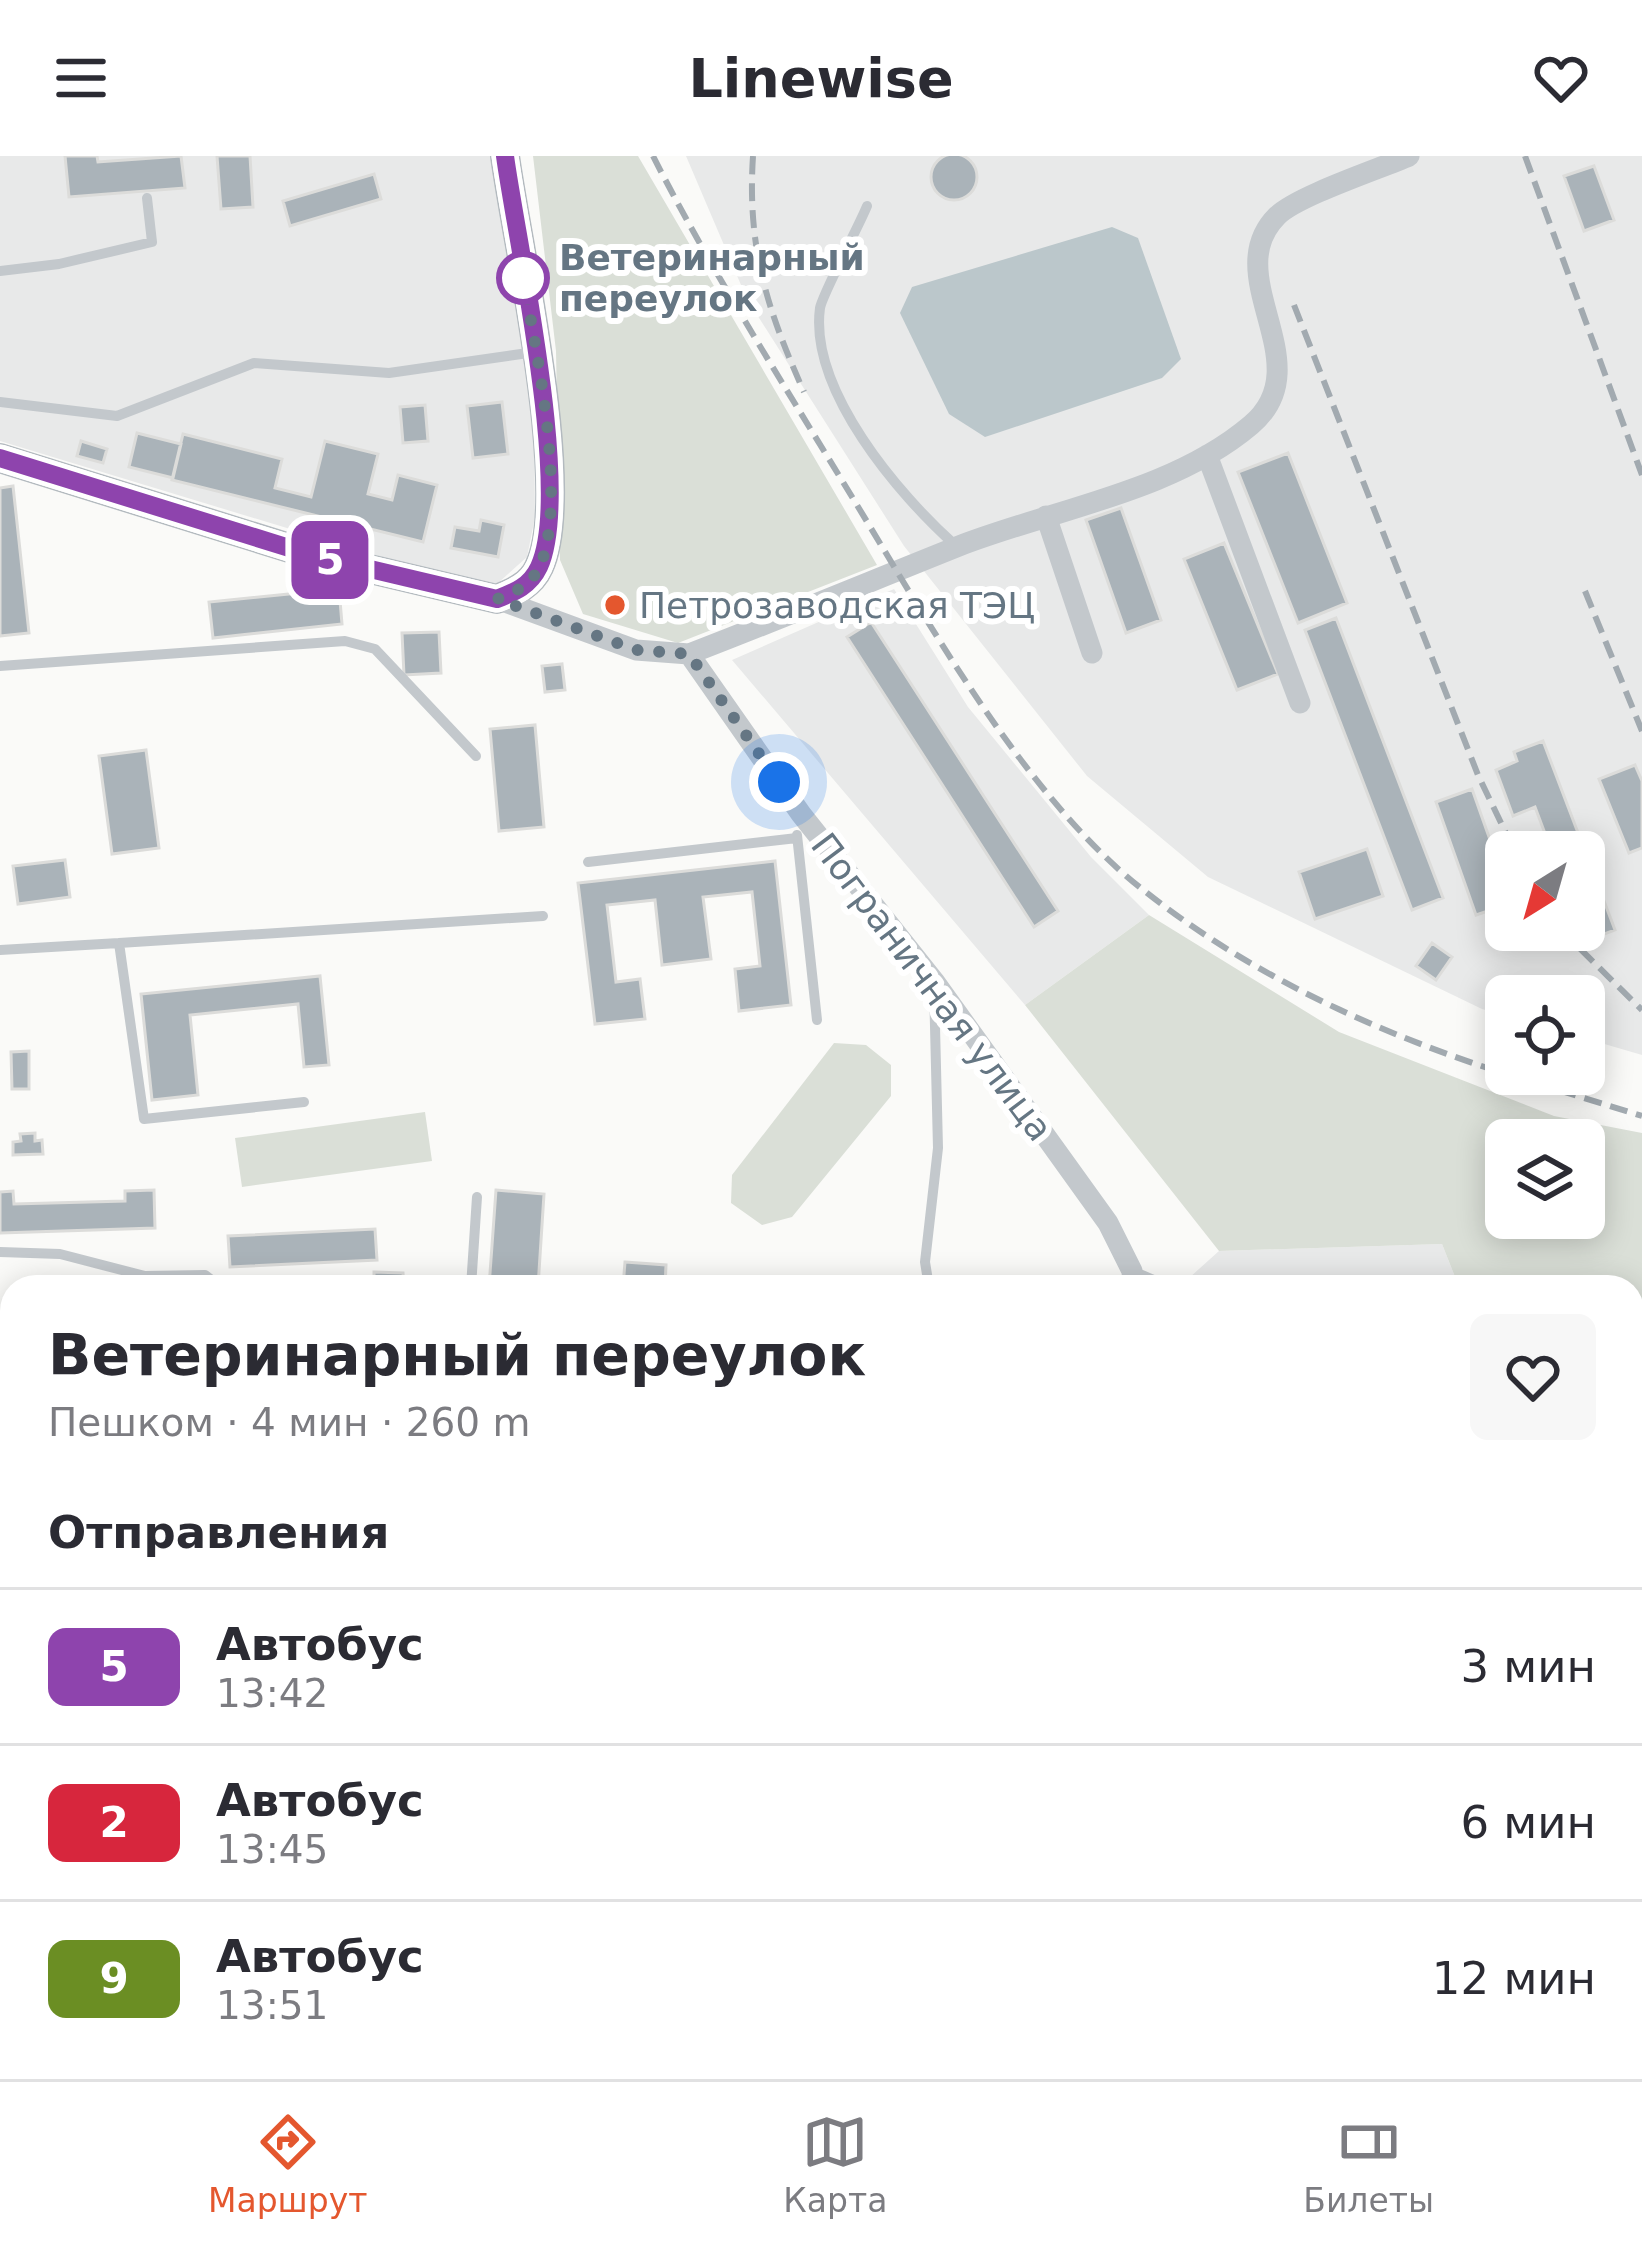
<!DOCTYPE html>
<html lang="ru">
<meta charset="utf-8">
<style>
:root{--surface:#fff;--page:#f7f7f7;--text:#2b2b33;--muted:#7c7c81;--line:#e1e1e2;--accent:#e4572e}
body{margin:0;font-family:"DejaVu Sans",sans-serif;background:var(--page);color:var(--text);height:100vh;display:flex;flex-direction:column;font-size:45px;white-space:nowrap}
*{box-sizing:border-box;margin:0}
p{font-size:39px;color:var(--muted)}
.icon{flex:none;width:66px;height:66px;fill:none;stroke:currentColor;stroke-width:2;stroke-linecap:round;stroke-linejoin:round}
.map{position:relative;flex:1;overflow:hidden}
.details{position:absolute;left:0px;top:1119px;width:1644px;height:804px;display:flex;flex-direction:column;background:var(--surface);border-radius:36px 36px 0 0;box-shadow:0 6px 30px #0003}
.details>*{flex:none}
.badge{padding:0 24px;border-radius:18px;font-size:42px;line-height:78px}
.needle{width:78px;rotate:217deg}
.buttons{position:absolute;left:1485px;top:675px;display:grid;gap:24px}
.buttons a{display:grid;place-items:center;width:120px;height:120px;border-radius:18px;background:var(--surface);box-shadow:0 6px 30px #0003;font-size:60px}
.you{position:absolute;width:60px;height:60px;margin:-30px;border:9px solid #fff;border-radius:50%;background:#1a73e8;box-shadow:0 0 0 18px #1a73e833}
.map>.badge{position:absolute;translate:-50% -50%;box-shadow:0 0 0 6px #fff}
h2{padding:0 48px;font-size:45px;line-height:108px}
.round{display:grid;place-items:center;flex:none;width:126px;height:126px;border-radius:18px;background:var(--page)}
.head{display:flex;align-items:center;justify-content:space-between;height:204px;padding:0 48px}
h1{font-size:57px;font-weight:600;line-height:90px}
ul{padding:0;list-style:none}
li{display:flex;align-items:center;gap:36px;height:156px;padding:0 48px;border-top:3px solid var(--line)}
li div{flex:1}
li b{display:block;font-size:45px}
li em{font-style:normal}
li .badge{min-width:132px;font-weight:700;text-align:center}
header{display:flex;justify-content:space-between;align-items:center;height:156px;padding:0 48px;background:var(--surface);font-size:54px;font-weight:600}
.dock{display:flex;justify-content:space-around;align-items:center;height:168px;border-top:3px solid var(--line);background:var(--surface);font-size:33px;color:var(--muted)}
.dock a{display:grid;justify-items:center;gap:6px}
.dock .current{color:var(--accent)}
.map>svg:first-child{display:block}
</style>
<header><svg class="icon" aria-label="menu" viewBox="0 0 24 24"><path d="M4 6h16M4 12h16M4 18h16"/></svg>Linewise<svg class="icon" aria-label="heart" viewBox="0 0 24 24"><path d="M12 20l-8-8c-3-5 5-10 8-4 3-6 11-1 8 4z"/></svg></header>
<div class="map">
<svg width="1642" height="1923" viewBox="0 0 1642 1923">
<rect width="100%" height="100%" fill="#fafaf8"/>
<!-- built -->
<path fill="#e8e9e9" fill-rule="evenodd" d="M0,0H496L534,262L535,361L527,401L497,428L448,421L0,285Z
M686,0H1642V899L1584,882V840H1506V860L1482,853L1208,721L1087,620L904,390L747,143ZM1506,696H1584V774H1506Z
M894,433L968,551L1091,701L1149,759L1025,849L732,504Z
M1442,1088L1459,1131H1179L1219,1095Z"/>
<!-- green -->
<path fill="#dadfd7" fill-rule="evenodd" d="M533,0H638L877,409L678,487L583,458L560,404L556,195Z
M1149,759L1339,876L1554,960L1642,977V1424L1632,1436V1131H1459L1442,1088L1219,1095L1025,849ZM1584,984V1062H1506V984Z
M834,887L866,889L891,909V940L792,1061L762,1069L731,1047L732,1019Z
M425,956L432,1005L242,1031L235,982Z
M1632,1655H1642V1923H1150L1147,1911H1632Z"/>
<!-- water -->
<path fill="#bbc7cb" d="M1112,71L1138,82L1181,203L1162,222L985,281L949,258L900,157L912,131Z"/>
<!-- building -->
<path fill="#aab3b9" stroke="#dcdcda" stroke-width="3" d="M931 21a23 23 0 1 1 46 0a23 23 0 1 1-46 0Z
M65,0H97L98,6L181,0L185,32L69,41Z
M217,0H250L253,51L221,53Z
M1594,10L1614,64L1584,75L1564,20Z
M374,18L381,43L290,70L283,45Z
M502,246L508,298L473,302L467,250Z
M425,249L428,285L403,287L400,251Z
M137,277L181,288L173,322L129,311Z
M183,278L282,303L275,332L311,341L325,285L378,298L368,338L392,344L398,319L437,329L423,386L172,324Z
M81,285L107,293L103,307L77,300Z
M1288,297L1347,447L1298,467L1238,316Z
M13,330L29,477L0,480V332Z
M1121,352L1161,464L1126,477L1086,364Z
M481,364L504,369L498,401L451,392L455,371L479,375Z
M1224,387L1278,518L1237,534L1184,403Z
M339,433L342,468L213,482L209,446Z
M1336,462L1443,742L1412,754L1305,474Z
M871,466L1058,755L1034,771L847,481Z
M439,476L441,517L404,519L402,477Z
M562,508L565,534L545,536L542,510Z
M535,569L544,671L499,675L490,573Z
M1543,585L1615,774L1586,785L1584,696H1552L1535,651L1513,660L1496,614L1517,605L1514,596Z
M146,594L159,692L112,698L99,600Z
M1635,609L1642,625V692L1629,697L1599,623Z
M1472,633L1506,729V749L1476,759L1436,646Z
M1367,693L1383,740L1315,763L1299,716Z
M65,704L70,741L18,748L13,710Z
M775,705L791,849L739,855L735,813L760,810L752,736L703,741L711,803L662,809L655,744L607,749L616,826L640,823L645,863L595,868L578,727Z
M1432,787L1452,801L1436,824L1416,810Z
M320,820L329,909L304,911L298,848L190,859L198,939L152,944L141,838Z
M29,895V933H12L11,896Z
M35,977V985L42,984L43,998L13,999V986L21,985L20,978Z
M154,1034L155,1072L0,1077V1036L13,1035L14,1048L125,1045V1035Z
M496,1034L544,1038L538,1131H489Z
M375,1073L377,1104L230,1111L228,1080Z
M625,1106L666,1109L665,1131H623Z
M374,1116L403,1117L404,1131H374Z
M131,1911H161L168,1923H109Z
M265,1911H301L300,1923H264Z
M529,1911H562L561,1923H528Z
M957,1911H1051L1054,1923H911Z"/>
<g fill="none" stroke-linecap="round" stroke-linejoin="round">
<!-- secondary casing -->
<g stroke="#b3babf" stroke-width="30">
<path id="secondary" d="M0,302L315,400L497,443C514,436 531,429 539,411C574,337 517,89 505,0
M0,1780L12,1813
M49,1911L55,1923"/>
</g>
<!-- lane -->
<path stroke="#c3c8cc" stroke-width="10" d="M867,50C859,70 822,139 820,152C809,234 899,339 955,389
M0,115L59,108L152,86L147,42
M0,246L117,260L254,207L389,217L535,196
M0,510L345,485L375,493L476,600
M797,679L817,864
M588,706L797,682
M119,787L543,760
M0,794L119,787L144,963L304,946
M0,1096L60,1098L145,1120L205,1119L218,1129L357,1131
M1135,1116L1170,1131
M471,1131L477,1041
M929,1131L925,1106L938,992L934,830
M0,1339H12
M1642,1525V1553
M1632,1625L1642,1588
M254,1911L255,1923
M657,1911L674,1923
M514,1923V1911
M804,1923L806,1911"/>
<!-- street -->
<path stroke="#c3c8cc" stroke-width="21" d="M1207,299L1300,547
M1046,360L1092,497
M497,443L636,494L689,498L801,658L934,825L1108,1067L1132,1115L1133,1131
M689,498C780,463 869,426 959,390C1054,353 1172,336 1251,269C1323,208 1217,120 1277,60C1297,40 1379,13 1409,0
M1632,1625H1642
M1123,1911L1126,1923"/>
<!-- secondary -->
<use href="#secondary" stroke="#fff" stroke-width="27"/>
<!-- rail -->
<path stroke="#a2aab0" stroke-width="6" stroke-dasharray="18 9" stroke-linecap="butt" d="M653,0C711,114 779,221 846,331C925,460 1023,639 1142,733C1248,818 1377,877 1506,918
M753,0C747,92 767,153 804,236
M1525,0L1642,319
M1294,149L1478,619L1515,696
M1585,435L1642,575
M1561,774L1642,854
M1507,918L1642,960"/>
</g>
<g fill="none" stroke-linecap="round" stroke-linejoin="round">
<!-- line casing -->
<g stroke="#fff" stroke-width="27">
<path id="line" d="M0,302L315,400L497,443C515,436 530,430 539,411C573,337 517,88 505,0"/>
</g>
<!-- line -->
<use href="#line" stroke="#8e44ad" stroke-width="18"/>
<!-- walk -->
<path stroke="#657683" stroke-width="12" stroke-dasharray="0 21.6" d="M523,122C536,193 568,344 540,410C531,429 515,436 497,443L636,494L689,498L779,626"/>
</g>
<!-- markers -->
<circle fill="#fff" stroke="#8e44ad" stroke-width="6" cx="523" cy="122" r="24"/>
<circle fill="#e4572e" stroke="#fff" stroke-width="4.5" cx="615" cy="449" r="12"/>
<g text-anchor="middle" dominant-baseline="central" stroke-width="12" stroke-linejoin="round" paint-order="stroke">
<!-- stop labels -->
<g font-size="36" font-weight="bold" fill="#657683" stroke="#fff" text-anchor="start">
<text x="559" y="101">Ветеринарный<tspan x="559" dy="41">переулок</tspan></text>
</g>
<!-- poi labels -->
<g font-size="36" fill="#657683" stroke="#fff" text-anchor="start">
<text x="639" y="449">Петрозаводская ТЭЦ</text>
</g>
<!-- street labels -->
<g font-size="36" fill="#657683" stroke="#fff">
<text transform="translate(932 831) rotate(53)">Пограничная улица</text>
</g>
</g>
</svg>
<div class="buttons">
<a><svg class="needle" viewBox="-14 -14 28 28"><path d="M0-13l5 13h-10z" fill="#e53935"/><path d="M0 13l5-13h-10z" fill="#7c7c81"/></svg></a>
<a><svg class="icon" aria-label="locate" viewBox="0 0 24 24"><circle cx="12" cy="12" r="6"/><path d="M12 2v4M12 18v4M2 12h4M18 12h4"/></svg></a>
<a><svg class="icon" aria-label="layers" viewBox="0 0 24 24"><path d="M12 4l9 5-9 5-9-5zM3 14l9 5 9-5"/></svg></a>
</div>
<div class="you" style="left:779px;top:626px"></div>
<b class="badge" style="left:330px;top:404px;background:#8e44ad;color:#fff">5</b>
<section class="details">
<div class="head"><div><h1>Ветеринарный переулок</h1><p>Пешком · 4 мин · 260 m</p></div><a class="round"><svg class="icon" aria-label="heart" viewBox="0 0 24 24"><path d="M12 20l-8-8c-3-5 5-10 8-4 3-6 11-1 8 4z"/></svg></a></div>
<h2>Отправления</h2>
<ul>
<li><span class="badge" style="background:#8e44ad;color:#fff">5</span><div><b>Автобус</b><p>13:42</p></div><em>3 мин</em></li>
<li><span class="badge" style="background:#d7263d;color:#fff">2</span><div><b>Автобус</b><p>13:45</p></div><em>6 мин</em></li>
<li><span class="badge" style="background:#6b8e23;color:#fff">9</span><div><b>Автобус</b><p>13:51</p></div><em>12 мин</em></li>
</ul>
</section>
</div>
<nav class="dock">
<a class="current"><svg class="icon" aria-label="directions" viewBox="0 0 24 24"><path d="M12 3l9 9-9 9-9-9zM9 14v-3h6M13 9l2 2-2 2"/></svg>Маршрут</a>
<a><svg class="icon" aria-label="map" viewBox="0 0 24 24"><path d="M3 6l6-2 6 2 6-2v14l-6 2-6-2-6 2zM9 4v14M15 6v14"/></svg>Карта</a>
<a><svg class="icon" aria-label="tickets" viewBox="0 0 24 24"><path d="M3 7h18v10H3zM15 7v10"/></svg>Билеты</a>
</nav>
